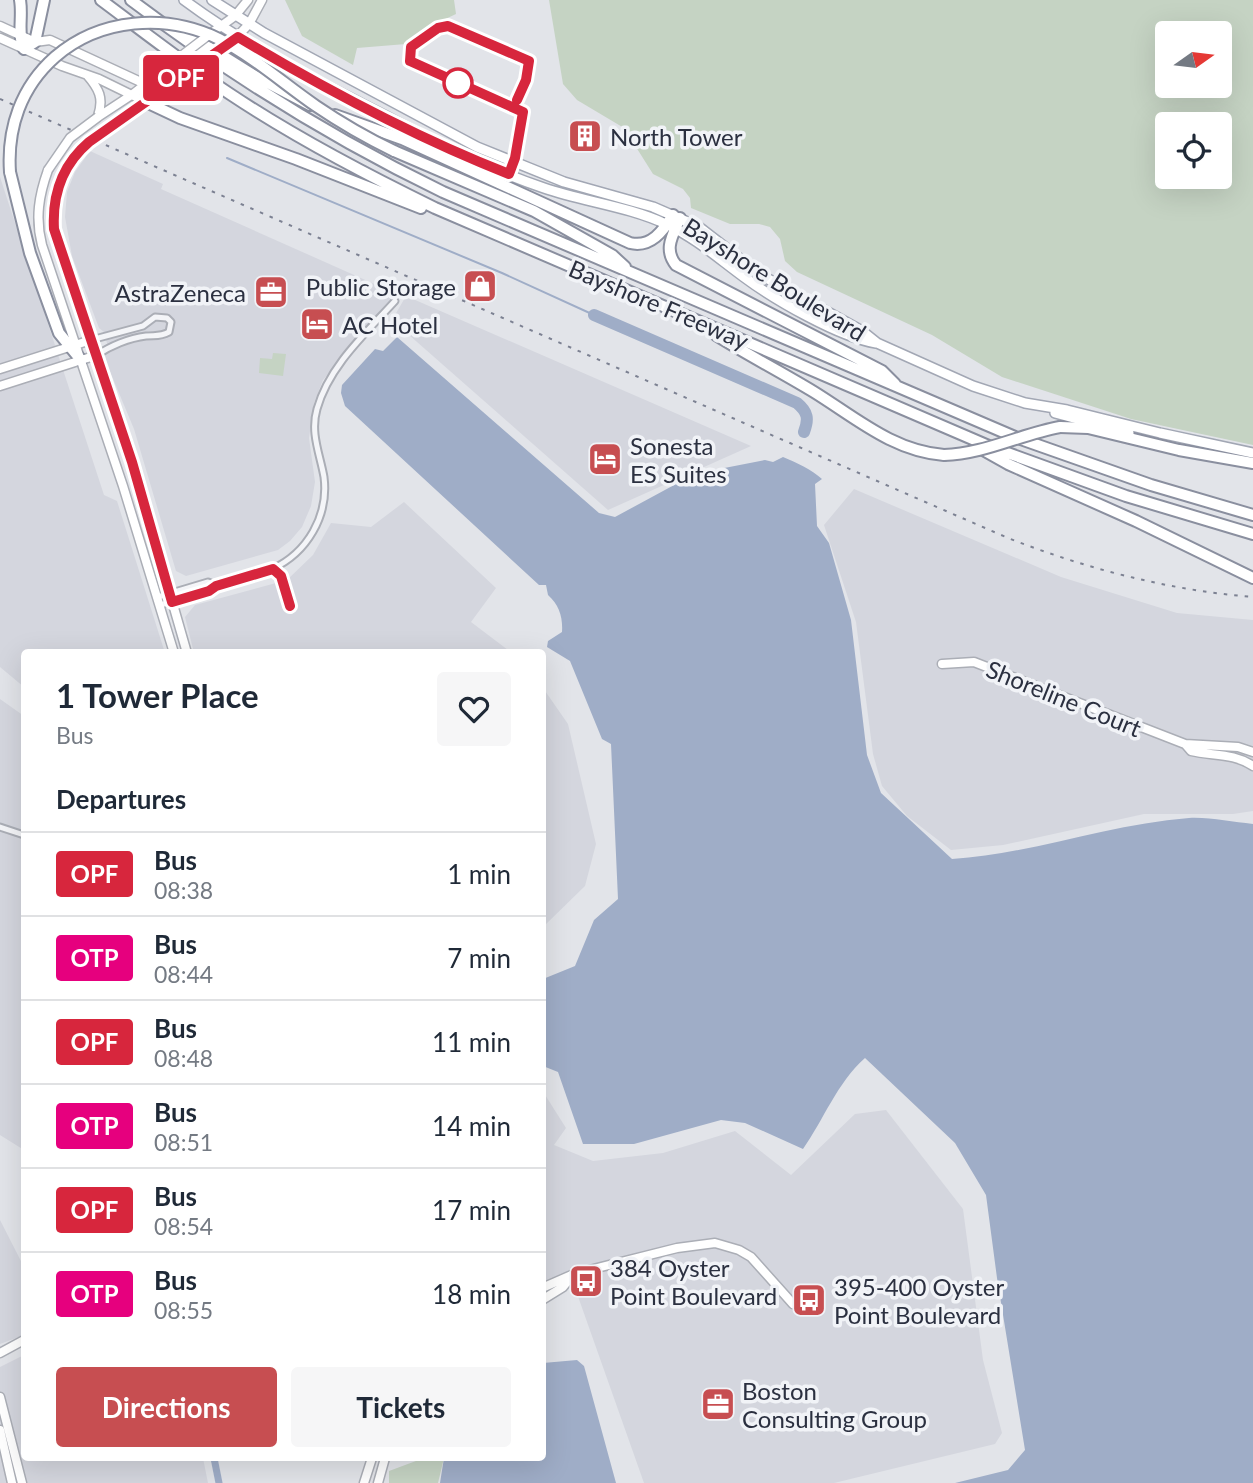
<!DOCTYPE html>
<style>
:root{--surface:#fff;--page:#f6f6f7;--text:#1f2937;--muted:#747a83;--line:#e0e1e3;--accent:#c74e51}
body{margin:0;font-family:Lato,sans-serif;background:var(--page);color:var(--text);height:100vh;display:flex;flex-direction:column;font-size:26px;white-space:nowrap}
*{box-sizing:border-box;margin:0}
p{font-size:23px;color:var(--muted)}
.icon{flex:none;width:38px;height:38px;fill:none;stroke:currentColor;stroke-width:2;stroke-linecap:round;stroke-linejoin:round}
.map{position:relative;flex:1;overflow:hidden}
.drawer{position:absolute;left:21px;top:649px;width:525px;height:812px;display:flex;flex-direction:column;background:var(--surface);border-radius:7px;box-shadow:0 7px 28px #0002}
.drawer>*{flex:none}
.badge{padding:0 14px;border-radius:5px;font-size:24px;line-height:46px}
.needle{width:46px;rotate:76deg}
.buttons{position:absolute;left:1155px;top:21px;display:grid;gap:14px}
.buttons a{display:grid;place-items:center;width:77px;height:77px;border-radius:7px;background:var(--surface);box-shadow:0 7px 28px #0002;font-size:35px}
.map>.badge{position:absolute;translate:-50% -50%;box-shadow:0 0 0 4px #fff}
h2{padding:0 35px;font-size:26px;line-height:63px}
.round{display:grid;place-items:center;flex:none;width:74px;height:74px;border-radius:7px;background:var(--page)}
.overview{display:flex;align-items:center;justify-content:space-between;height:119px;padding:0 35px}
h1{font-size:33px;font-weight:700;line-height:52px}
.cta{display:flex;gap:14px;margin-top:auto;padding:14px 35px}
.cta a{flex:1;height:80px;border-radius:7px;background:var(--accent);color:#fff;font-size:28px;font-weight:700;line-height:80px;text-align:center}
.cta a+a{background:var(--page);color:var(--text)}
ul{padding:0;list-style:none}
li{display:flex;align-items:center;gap:21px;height:84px;padding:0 35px;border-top:2px solid var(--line)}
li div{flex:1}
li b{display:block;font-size:26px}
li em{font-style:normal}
li .badge{min-width:77px;font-weight:700;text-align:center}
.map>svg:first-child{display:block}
</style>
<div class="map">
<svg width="1253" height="1483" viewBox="0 0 1253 1483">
<rect width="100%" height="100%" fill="#e2e4e9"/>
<!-- built -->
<path fill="#d4d6de" d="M90,151L163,184L161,189L390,291L395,296L323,380L314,403L309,438L315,482L311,506L302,527L290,541L278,550L186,576L176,571L134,429L106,362L105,354L108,347L104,332L99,328L72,256L65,217L67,192L75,172Z
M0,177L104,495L117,501L165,653H24V687L0,667Z
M406,296L751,446L608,510L392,320Z
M854,489L1061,577L1177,613L1253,620V811L1233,814H1144L1003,845L951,850L907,816L882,786L873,754L856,622L824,525Z
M404,502L496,588L471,622L512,653H194L185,617L195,605L287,580L313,555L331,523L371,527Z
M543,688L568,724L596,844L585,886L543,927Z
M0,699L24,716V1150L0,1135Z
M542,1090L566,1128L554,1145L593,1161L663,1153L735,1131L791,1175L855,1114L886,1110L963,1209L983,1360L1002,1433L995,1444L834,1483H644L569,1271L543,1286Z
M0,1220L24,1267V1335L0,1344Z
M24,1355V1458H203L208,1483H0V1367Z"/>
<!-- green -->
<path fill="#c5d3c3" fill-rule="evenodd" d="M285,0H454L456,14L422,30L406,44L357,48L353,65L302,36Z
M549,0H1253V445L1131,419L1002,377L932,335L797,272L785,261L780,239L770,227L759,224H730L691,208L690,198L683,189L653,174L624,128L577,100L563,84ZM1167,33H1220V86H1167ZM1167,124H1220V177H1167Z
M273,353L286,354L283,376L259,373L260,358L272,359Z
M424,1458H444L438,1483H389V1471Z"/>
<!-- water -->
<path fill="#9fadc7" d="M397,337L599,513L615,517L676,484L709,471L765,460L773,462L783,457C797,463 811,469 822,479L815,484L817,526L829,543L851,620L867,755L881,793L952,859C1032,854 1109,824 1189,818C1210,817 1232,822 1253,824V1483H955L1008,1470L1025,1450L997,1278L986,1195L955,1143L865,1058C837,1083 824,1119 803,1149L745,1123L721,1120L634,1144H583L558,1072L543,1066V979L575,966L594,920L618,899L611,744L602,739L570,661L547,647L548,641L562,632C563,617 559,605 548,595L546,585H539L345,406L341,393L342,385L375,349L383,351Z
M577,1360L584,1366L616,1483H440L444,1458H542L543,1363Z"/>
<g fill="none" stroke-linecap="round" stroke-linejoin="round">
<!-- stream -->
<path stroke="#9fadc7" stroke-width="2" d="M227,158L502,273L594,315"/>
<!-- canal -->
<path stroke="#9fadc7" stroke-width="7" d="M214,1458L219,1483"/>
<!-- river -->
<path stroke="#9fadc7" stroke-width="12" d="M594,315L797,403C808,412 809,419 804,432"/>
<!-- street casing -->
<g stroke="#abaeb6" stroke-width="9">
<path id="street" d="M91,340L143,326L155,317L167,318L171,322L169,332C160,337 155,335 146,336C129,338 110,346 97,355
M158,597L208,582L216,585
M160,605L210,591L216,585C234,580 255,577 272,569C307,553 329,516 324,477C320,454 310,433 317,409C329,366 366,333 395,301
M0,827L24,835"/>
</g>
<!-- secondary casing -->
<g stroke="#abaeb6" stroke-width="11">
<path id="secondary" d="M0,26L35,42L50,40L145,84
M210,34L235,16L248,0
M0,38L62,66L99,79L146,102
M234,40L249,24L262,0
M87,75C99,89 104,98 98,116
M132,111L193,70
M98,117L133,94L176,60
M48,170C39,195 35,218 42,245L123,486L174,653
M62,175L54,200V229L132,462L187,653
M0,369L91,340
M0,386L97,355
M942,664L974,662L1185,744L1238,747L1253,752
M1185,744L1191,751C1213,756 1234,753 1253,766
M542,1288L574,1274L601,1267L677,1248L715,1243L739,1250L751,1257L793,1304
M542,1300L563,1287L572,1276
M0,1353L24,1340
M0,1397L22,1483
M0,1430L12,1483
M364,1483L372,1458
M378,1483L385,1458"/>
</g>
<!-- primary casing -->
<g stroke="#a2a7b4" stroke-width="12">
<path id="primary" d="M184,0C247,47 317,81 386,116C437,143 490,170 544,188C585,202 627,206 666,224C696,238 718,258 744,277C775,300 839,337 876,343
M212,0L264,33L477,147L564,182L653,207L699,227L761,275L862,331L877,343L973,386L1025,403L1067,410L1160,433L1253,453
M1055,413L1129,433"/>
</g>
<!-- highway casing -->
<g stroke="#8a8f9f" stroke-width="14">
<path id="highway" d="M20,0C23,16 17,35 24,49L35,42L44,0
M101,0C144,32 186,65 230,94C296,138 365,174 435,208L991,447L1126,496L1253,534
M131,0C229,74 331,138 443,192L1015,437L1151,485L1253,515
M191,36L255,76L310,105
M146,102L180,118L296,159L421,208
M335,115L402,139L630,243C651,248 663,231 673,215
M394,151L534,211L612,255L625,267
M10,172L30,253L59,333L81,360
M680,218C673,235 663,249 676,265L882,371L895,384
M716,335C748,355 781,372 814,392C856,418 893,451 944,455
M1060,427L1088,428L1179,450L1253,463
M983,450L1008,464L1136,521L1253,578"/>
</g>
<!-- street -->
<use href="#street" stroke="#f4f5f8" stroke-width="5"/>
<!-- secondary -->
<use href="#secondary" stroke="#fff" stroke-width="8"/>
<!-- primary -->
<use href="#primary" stroke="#fff" stroke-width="9"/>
<!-- highway -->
<use href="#highway" stroke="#fff" stroke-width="10"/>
<!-- rail -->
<path stroke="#7c8192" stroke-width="2" stroke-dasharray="3.5 7" stroke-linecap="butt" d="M0,99L1008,538C1087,569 1168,590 1253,597"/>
<!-- secondary-bridge casing -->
<g stroke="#abaeb6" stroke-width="11" stroke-linecap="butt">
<path id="secondary-bridge" d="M176,60L210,34
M193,70L227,46
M48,170L70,138L98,117
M62,175L81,149L132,111"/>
</g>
<!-- highway-bridge casing -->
<g stroke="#8a8f9f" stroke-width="14" stroke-linecap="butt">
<path id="highway-bridge" d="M10,172C7,128 21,87 55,57C100,18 166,13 219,39C254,57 284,84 316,106C341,123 367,138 394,151
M944,455C984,454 1021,434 1060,427"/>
</g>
<!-- secondary-bridge -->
<use href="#secondary-bridge" stroke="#fff" stroke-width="8"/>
<!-- highway-bridge -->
<use href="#highway-bridge" stroke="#fff" stroke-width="10"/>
</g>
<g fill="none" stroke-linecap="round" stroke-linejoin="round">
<!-- line casing -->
<g stroke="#fff" stroke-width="16">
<path id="line" d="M290,606L281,576L273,569L216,586L209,591L172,602L132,462L54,229C52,194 62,165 89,142L238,37C323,88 417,138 509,174L515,158L523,112L410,61L411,47L438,28L448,26L529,61L526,80L517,100"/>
</g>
<!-- line -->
<use href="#line" stroke="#d7263d" stroke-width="10"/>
</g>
<!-- icons -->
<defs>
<g id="building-square" transform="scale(1.75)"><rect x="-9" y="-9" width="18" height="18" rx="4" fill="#c74e51" stroke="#f1f3f7"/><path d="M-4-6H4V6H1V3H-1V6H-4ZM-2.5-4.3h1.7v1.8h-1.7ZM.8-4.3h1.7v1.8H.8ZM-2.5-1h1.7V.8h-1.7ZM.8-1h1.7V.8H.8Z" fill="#fff"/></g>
<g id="shop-square" transform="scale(1.75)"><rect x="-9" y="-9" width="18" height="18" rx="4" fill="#c74e51" stroke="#f1f3f7"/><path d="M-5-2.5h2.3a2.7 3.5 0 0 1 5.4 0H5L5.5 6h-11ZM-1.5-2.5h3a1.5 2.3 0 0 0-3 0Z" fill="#fff"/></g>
<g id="office-square" transform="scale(1.75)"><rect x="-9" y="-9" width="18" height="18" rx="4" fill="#c74e51" stroke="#f1f3f7"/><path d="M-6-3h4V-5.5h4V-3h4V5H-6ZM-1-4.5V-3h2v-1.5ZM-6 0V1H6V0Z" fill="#fff"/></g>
<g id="hotel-square" transform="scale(1.75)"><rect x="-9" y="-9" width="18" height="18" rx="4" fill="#c74e51" stroke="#f1f3f7"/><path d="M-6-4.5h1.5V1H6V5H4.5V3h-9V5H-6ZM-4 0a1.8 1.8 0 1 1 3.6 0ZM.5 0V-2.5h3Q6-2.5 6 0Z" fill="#fff"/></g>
<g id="bus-square" transform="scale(1.75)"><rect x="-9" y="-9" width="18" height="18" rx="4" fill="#c74e51" stroke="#f1f3f7"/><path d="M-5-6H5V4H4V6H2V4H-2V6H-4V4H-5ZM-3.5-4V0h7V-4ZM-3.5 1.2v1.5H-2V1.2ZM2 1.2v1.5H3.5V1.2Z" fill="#fff"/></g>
</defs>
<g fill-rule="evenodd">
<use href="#building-square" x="585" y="136"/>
<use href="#shop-square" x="480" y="286"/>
<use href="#office-square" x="271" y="292"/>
<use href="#hotel-square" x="317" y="324"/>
<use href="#hotel-square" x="605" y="459"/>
<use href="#bus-square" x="586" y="1281"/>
<use href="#bus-square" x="809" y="1300"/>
<use href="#office-square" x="718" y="1404"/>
</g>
<!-- markers -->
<circle fill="#fff" stroke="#d7263d" stroke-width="3.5" cx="458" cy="83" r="14"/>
<g text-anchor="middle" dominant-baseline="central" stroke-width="7" stroke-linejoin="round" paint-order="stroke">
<!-- poi labels -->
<g font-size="24" fill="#2b3040" stroke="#f1f3f7" text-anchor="start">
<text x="610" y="136">North Tower</text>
<text x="456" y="286" text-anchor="end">Public Storage</text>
<text x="246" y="292" text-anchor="end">AstraZeneca</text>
<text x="342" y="324">AC Hotel</text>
<text x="630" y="445">Sonesta<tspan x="630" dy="28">ES Suites</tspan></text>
<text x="610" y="1267">384 Oyster<tspan x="610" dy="28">Point Boulevard</tspan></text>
<text x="834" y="1286">395-400 Oyster<tspan x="834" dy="28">Point Boulevard</tspan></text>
<text x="742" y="1390">Boston<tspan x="742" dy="28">Consulting Group</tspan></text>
</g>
<!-- street labels -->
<g font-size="24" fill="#2b3040" stroke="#f1f3f7">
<text transform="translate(775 279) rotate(32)">Bayshore Boulevard</text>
<text transform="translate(659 304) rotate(23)">Bayshore Freeway</text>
<text transform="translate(1064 698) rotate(22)">Shoreline Court</text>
</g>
</g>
</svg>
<div class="buttons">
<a><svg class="needle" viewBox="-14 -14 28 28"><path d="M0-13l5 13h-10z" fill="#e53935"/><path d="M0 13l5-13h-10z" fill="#747a83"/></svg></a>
<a><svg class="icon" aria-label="locate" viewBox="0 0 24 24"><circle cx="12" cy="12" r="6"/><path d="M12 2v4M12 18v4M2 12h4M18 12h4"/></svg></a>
</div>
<b class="badge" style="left:181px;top:78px;background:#d7263d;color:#fff">OPF</b>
<section class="drawer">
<div class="overview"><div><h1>1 Tower Place</h1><p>Bus</p></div><a class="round"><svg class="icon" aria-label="heart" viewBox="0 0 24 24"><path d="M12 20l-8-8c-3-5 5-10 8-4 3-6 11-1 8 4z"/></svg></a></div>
<h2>Departures</h2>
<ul>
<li><span class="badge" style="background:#d7263d;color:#fff">OPF</span><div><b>Bus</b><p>08:38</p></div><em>1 min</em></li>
<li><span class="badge" style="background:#e6007e;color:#fff">OTP</span><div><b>Bus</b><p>08:44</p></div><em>7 min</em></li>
<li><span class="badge" style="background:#d7263d;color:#fff">OPF</span><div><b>Bus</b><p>08:48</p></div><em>11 min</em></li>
<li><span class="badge" style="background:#e6007e;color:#fff">OTP</span><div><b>Bus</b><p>08:51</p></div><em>14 min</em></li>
<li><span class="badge" style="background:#d7263d;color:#fff">OPF</span><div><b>Bus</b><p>08:54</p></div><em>17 min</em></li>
<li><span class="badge" style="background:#e6007e;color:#fff">OTP</span><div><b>Bus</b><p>08:55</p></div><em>18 min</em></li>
</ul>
<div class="cta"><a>Directions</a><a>Tickets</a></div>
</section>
</div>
